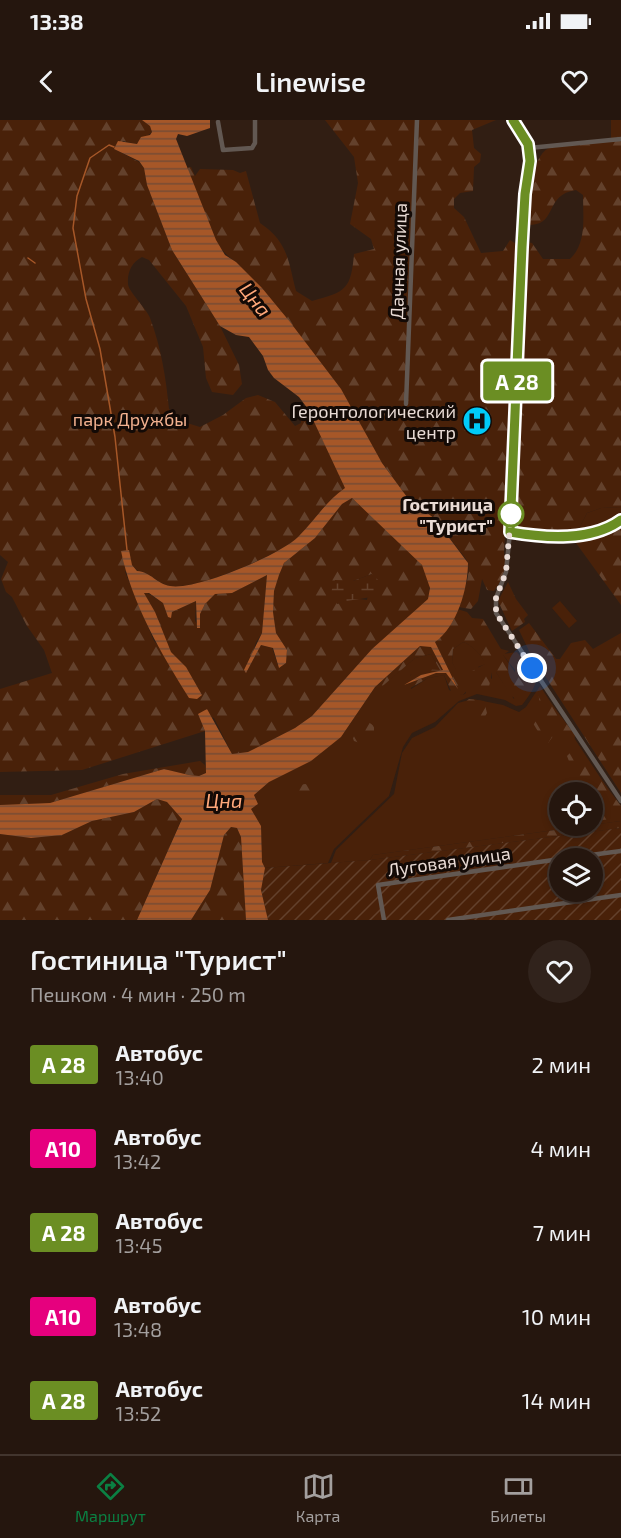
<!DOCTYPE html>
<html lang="ru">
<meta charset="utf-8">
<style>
:root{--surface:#25160e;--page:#31231c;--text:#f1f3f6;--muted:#a39f9e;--line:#42352e;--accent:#0b8043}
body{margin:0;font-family:"Exo 2",sans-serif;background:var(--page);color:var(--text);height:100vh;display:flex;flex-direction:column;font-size:22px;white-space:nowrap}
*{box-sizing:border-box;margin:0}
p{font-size:20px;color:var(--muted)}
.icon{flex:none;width:33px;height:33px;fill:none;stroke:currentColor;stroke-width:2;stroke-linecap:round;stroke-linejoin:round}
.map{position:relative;height:800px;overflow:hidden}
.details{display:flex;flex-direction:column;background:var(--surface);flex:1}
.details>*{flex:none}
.badge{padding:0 12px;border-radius:4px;font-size:21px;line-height:39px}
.buttons{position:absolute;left:549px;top:662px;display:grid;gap:12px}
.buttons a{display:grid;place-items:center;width:54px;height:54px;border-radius:50%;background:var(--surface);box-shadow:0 3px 9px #0003,0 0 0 2px var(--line);font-size:30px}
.you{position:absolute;width:30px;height:30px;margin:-15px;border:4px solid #fff;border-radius:50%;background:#1a73e8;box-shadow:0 0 0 9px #1a73e833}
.map>.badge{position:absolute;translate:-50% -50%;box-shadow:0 0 0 3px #fff}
.round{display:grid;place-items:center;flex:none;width:63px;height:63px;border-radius:32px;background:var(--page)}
.head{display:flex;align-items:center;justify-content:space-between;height:102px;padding:0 30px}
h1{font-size:28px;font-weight:600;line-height:45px}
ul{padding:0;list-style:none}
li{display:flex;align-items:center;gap:18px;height:84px;padding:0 30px}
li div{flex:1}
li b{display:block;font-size:22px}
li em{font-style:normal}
li .badge{min-width:66px;font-weight:700;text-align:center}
.status{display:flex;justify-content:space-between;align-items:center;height:42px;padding:0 30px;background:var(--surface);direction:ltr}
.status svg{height:16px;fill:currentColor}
header{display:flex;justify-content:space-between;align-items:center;height:78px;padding:0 30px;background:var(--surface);font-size:27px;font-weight:600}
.tab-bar{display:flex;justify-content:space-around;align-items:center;height:84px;border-top:2px solid var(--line);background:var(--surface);font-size:16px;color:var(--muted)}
.tab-bar a{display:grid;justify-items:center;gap:3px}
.tab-bar .current{color:var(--accent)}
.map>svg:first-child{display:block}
</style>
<div class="status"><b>13:38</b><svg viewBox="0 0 49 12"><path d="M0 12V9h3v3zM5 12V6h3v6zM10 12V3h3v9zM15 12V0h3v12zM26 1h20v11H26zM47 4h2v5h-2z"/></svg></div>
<header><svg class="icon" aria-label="back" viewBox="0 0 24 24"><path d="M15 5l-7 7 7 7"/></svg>Linewise<svg class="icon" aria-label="heart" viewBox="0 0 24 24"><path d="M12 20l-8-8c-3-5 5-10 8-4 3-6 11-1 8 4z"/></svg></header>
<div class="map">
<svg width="621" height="800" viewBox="0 0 621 800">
<defs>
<pattern id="forest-firs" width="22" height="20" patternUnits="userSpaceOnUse" patternTransform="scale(1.5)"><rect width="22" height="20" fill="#492109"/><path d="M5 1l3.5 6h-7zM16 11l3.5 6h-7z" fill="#63412c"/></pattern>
<pattern id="wetland-marsh" width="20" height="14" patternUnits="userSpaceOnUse" patternTransform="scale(1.5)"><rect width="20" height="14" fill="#492109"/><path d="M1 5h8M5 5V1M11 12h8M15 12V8" fill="none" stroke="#63412c"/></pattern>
<pattern id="garden-furrows" width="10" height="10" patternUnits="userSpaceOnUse" patternTransform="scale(1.5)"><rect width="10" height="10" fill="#492109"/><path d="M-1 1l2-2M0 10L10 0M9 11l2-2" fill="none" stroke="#63412c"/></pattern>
<pattern id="water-rules" width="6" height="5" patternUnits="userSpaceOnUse" patternTransform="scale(1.5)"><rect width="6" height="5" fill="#a65728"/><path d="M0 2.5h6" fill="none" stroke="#764c34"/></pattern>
</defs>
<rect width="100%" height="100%" fill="#311e13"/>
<!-- green -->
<path fill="#492109" d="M621,387V400L614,405L576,414L587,393L601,388Z
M560,481L577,501L569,508L552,488Z
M463,522C472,524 482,536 486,544L478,547L492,559V551L496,552L514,579L515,550L502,534L517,532C537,560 544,556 522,585L516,586L505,580L477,574L459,581L435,602L412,613L403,627L389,676L334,729L328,743L265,748L262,742L261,706L251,689L258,684L254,675L269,662L341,617L375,567L378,569L415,538L431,534L440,550L410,555L411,569L428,558L444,555L449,570L463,575L466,573L452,542L453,529Z
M540,566L621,689V701L593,705L592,672H560V705H591L373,735L370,740L331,743L336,730L394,674L402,633L412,618L435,607L458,583L473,579L503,585L519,592L526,587Z"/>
<!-- forest -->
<path fill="url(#forest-firs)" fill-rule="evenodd" d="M0,0H142L150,6L152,12L137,24L123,21L114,29L139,42L144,48L147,65L172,130L220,206L239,245L242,264L233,275L212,272L206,258L203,227L186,186L149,140L142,137C132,142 127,152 128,164C128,171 146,188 150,198C161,227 166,258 169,289L187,303L200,307L223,295L246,278L258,275L275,282L295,306L301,303V290L308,289L346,368C325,381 315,400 298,417C281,434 195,471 170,466C158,464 151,452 138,451L132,445L125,452L154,521L202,575C193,557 182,548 172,533C161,518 155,492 144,473L146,472L163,483L168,497H171L172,492L196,481L195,501L200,508V494L205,484L215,474L232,473L267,455L262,513L256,522L246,553L261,525L272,528L279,548L286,543L287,530L276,513L273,492L274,471L279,455L284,443L315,418L342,384L352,378C371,396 420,434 428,456C430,464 430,471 428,480L372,529L312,596L295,608L248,632L232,634L214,598L198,594L205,611L82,650L0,652V569L52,553L44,530L27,506L12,477L6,472L1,459L8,442L0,435ZM372,454L367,480L351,478L337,484L353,461Z
M325,0H496L472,10L474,28L481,34L480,42L474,47L473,71L460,73L454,79V88L464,97L481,133L503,131L510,120L521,127L504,432L506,453L494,471L487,470L482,459L478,481L471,489L458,487C463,473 473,453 466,439L435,399L407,377L236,142C209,125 196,78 186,48L191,47L195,56L200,49L233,50L240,53L246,51L260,103C288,122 288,140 296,171L312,181C346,172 351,169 354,134L374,129L371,119L350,104L358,63L354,37Z
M611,0H621V387L601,388L587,393L576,414H589L621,400V485L568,412L514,409L527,122L532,123L543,139H570C587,123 583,97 583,75L576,70C544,75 558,103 531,105L527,103C528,84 530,37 549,28C566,20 593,22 611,21Z
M508,462L516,479L528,495L524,499L525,502L512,511L498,481Z
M457,489L467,492L472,498L483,499L501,529L509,531L503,535L524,565L521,581L511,576L496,552H492L489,567L478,566L472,551L485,544C483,536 471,524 463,522L453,529L452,542L467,570L463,575L452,573L444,555L428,558L407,570L399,568L398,566C405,558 412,555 418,549L440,550L431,534L415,538L378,570L375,567L420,526L427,524L431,527L443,551L421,555L407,564L436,553H446L458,569L435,522L453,501Z
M529,503L556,539H560L571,523L585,520L593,529L621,513V673L530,533L519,510Z
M538,570H541L575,615L574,622L567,625L554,615L548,623L542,618L525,590L529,584L540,586Z
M469,579L484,581L487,593L482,602L471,598L464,583Z
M367,601L374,606V613L362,618L360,623L354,621L351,613Z
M580,631L621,686V698L593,701L592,672H574L575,657L567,636L571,632Z
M200,641L205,645L207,652L199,656L189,655L164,649L50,683L0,685V675H51L123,654Z
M298 671a7 7 0 1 1 14 0a7 7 0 1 1-14 0Z
M157,679L167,682L182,698L137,800H0V714L31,718L62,715L92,701L134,692Z
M251,689L259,693C263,704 266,711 259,721L264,731L292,733L267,738L264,748L241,691Z
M621,701V708L370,740L373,735Z
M231,707L237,708L241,717L246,800H191L210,770L224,715Z"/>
<!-- wetland -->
<path fill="url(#wetland-marsh)" d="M372,454L380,462L382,473C367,480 353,478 337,484L331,472L335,460L353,461Z"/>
<!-- garden -->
<path fill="url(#garden-furrows)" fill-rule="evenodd" d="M621,708V800H268L261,770L265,748L370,740ZM560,738H592V771H560Z"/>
<!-- water -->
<path fill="url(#water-rules)" d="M142,0H210V8L187,16L178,14L176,19L216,120L225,135L236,142L262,168L290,202L341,269L382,343L407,377L435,399L468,443C468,468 457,507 435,522L458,569L446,553H436L404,565L421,555L443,550L431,527L420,526L375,567L341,617L311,641L269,662L254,675L258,684L251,689L261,706L262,742L265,748L261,770L268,800H246L241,717L237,708L231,707L224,715L210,770L191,800H137L182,699L167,682L157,679L134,692L92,701L62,715L31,718L0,714V685L50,683L164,649L189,655L199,656L206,653L205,611L198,594L207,589L232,634L248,632L295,608L312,596L372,529L428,479L430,468L422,445L352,378L342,384L315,418L284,443L279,455L274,471L273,492L276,513L287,530L286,543L279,548L273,528L261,525L246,553L244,550L262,513L267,455L232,473L215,474L205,484L200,494V508H197L196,481L172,492L171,498L168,497L163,483L149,473H144L155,492L171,532L186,547L202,575L197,579L189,578C161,533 132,484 121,431L129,430L132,445L137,451C151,452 157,464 170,466C195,471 280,435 298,417C315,400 326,381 345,368L308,289L299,277L274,258L268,250L263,236L249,217L236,215L220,206L172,130L147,65L144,48L139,41L114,29L118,21L137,24L141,17L150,15L152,12L150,6Z"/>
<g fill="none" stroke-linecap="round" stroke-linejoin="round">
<!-- stream -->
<path stroke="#a65728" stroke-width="1.5" d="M114,27L109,25L90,38L77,76L73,108L86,179L100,229L115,317L127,430
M28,138L35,143"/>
<!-- minor -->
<path stroke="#625852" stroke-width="4.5" d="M513,0L529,28L530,41L522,127L510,412L506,452L496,478V493L621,681
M218,2L223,30L252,28L255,23V0
M529,28L621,19
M406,284L417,0
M510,412C545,418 591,421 621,400
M568,738L621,731
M384,800L378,765L560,739
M448,800L621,775"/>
</g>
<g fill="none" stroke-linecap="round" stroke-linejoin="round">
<!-- line casing -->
<g stroke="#fff" stroke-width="14">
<path id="line" d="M513,0L528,24L530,41L525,74L522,127L510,412C545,418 591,422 621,400"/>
</g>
<!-- line -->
<use href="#line" stroke="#6b8e23" stroke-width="9"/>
<!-- walk -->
<path stroke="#e9dbd5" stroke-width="6" stroke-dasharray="0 10.8" d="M511,394L506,452L496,478V493L532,548"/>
</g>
<!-- icons -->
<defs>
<g id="hospital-disc" transform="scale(1.5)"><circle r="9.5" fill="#00cbf9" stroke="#130a06"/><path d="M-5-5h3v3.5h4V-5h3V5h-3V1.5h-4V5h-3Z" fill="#111"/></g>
</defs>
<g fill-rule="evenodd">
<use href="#hospital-disc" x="477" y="301"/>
</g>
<!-- markers -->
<circle fill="#fff" stroke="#6b8e23" stroke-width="3" cx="511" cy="394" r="12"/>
<g text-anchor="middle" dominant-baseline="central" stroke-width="6" stroke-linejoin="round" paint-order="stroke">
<!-- street labels -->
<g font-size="18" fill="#e9dbd5" stroke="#130a06">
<text transform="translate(398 141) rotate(-88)">Дачная улица</text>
<text transform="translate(449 741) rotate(-8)">Луговая улица</text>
</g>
<!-- poi labels -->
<g font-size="18" fill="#e9dbd5" stroke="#130a06" text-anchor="end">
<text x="456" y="291">Геронтологический<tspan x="456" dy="21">центр</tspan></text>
</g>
<!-- park labels -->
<g font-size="18" fill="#f3b18f" stroke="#130a06">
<text x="130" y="299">парк Дружбы</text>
</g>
<!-- stop labels -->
<g font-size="18" font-weight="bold" fill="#e9dbd5" stroke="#130a06" text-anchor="end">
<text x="493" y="384">Гостиница<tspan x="493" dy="21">"Турист"</tspan></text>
</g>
<!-- water labels -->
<g font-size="20" font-style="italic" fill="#ffa87a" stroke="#130a06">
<text transform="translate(256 179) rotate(51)">Цна</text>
<text x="224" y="680">Цна</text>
</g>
</g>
</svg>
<div class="buttons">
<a><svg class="icon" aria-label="locate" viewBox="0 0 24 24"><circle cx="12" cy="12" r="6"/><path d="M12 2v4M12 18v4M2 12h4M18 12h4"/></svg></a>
<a><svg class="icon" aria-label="layers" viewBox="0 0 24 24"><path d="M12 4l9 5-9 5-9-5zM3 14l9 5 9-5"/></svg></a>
</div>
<div class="you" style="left:532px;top:548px"></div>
<b class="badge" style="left:517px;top:261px;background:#6b8e23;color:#fff">А 28</b>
</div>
<section class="details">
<div class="head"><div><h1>Гостиница &quot;Турист&quot;</h1><p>Пешком · 4 мин · 250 m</p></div><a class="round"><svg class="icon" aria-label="heart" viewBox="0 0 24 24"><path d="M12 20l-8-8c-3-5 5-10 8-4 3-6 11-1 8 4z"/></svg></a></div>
<ul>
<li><span class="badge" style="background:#6b8e23;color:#fff">А 28</span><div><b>Автобус</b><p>13:40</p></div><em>2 мин</em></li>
<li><span class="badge" style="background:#e6007e;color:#fff">А10</span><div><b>Автобус</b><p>13:42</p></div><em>4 мин</em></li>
<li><span class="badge" style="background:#6b8e23;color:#fff">А 28</span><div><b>Автобус</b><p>13:45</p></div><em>7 мин</em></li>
<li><span class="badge" style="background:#e6007e;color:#fff">А10</span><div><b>Автобус</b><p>13:48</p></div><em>10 мин</em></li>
<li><span class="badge" style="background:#6b8e23;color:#fff">А 28</span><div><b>Автобус</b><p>13:52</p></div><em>14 мин</em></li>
</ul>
</section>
<nav class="tab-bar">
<a class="current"><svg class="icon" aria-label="directions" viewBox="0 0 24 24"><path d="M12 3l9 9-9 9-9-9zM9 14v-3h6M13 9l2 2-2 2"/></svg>Маршрут</a>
<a><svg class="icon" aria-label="map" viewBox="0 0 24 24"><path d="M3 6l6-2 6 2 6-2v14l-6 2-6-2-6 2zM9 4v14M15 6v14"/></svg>Карта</a>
<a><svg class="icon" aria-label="tickets" viewBox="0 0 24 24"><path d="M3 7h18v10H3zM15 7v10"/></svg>Билеты</a>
</nav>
